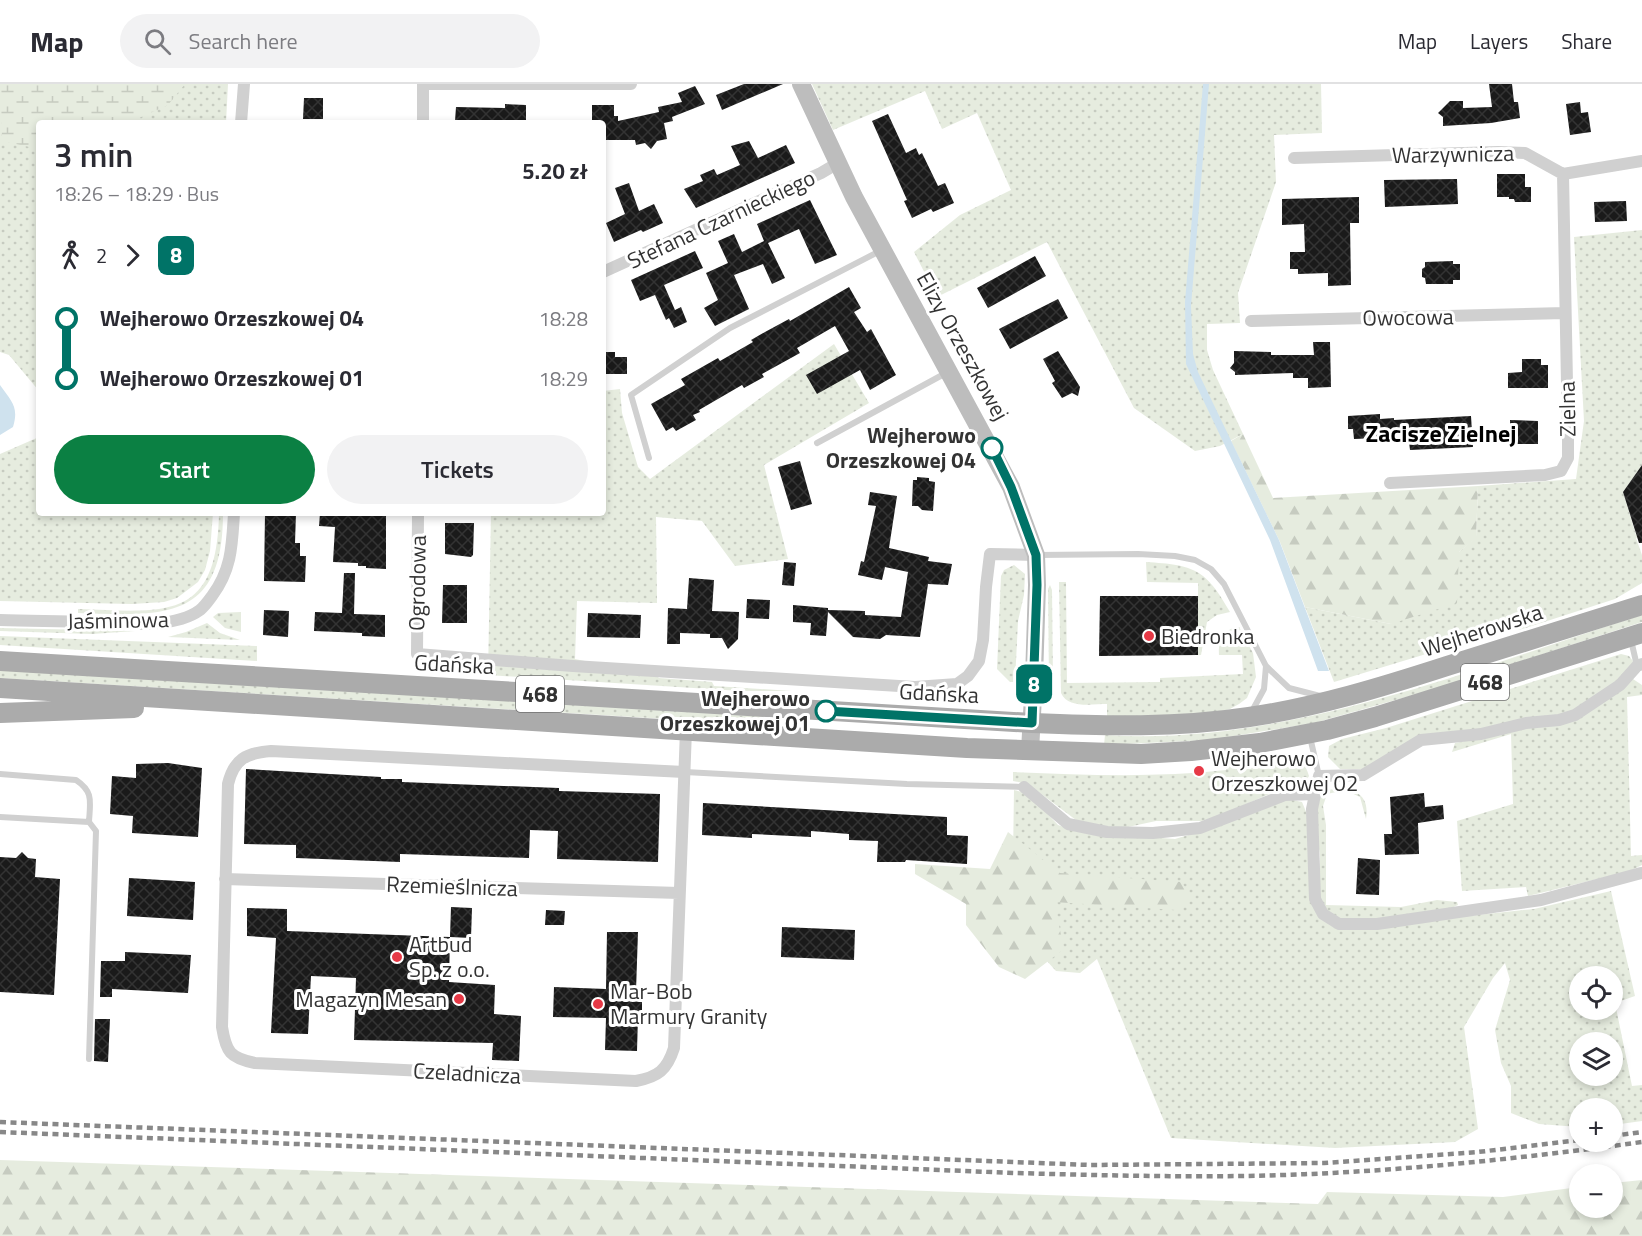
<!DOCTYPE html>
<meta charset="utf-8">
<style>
:root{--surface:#fff;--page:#f2f2f3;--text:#2b2b33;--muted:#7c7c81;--line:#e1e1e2;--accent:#0b8043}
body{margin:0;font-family:"Titillium Web",sans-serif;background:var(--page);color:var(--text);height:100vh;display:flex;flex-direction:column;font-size:22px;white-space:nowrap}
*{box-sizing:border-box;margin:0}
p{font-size:20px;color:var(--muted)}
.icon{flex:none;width:33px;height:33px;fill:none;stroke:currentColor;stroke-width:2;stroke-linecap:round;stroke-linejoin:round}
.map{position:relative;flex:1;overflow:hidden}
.side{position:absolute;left:36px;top:36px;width:570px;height:396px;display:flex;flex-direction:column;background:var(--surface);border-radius:6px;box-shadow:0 3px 9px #0003}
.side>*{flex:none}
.badge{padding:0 12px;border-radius:9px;font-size:21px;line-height:39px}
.fabs{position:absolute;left:1569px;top:882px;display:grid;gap:12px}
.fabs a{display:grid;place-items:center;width:54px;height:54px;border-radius:50%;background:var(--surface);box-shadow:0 3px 9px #0003;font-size:30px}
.map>.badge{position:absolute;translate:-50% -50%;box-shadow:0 0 0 3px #fff}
.legs{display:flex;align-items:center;gap:9px;height:66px;padding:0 18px;font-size:20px}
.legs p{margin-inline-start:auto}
.overview{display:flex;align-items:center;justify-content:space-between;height:102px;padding:0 18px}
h1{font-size:33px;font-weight:600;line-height:45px}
.cta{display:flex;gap:12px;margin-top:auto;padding:12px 18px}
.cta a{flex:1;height:69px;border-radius:36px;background:var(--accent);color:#fff;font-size:24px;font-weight:600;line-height:69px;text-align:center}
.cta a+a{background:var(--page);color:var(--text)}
ul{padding:0 18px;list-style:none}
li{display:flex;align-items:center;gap:21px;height:60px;font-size:22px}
li i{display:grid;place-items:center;width:9px;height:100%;margin:0 8px;background:currentColor}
li i::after{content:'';width:15px;height:15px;margin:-8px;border:4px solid;border-radius:50%;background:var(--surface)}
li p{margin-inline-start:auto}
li:first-child i{background:linear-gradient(#0000 50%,currentColor 0)}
li:last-child i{background:linear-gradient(currentColor 50%,#0000 0)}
header{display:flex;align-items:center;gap:36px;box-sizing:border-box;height:84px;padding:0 30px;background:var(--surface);border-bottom:2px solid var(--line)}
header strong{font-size:28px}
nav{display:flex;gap:33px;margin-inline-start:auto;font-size:21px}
.search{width:420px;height:54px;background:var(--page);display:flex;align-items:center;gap:15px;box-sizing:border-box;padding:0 21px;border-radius:33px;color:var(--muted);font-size:22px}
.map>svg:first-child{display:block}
</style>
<header>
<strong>Map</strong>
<div class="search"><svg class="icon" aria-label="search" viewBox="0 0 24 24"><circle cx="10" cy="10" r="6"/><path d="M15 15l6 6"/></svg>Search here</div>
<nav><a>Map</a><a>Layers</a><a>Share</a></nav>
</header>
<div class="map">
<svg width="1642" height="1152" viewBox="0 0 1642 1152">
<defs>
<pattern id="grass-dots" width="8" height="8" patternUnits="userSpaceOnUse" patternTransform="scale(1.5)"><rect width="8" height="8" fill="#e6ecdf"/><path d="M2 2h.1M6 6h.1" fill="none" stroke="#c6cbc0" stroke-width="1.8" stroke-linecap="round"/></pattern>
<pattern id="forest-firs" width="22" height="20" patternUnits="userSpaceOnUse" patternTransform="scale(1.5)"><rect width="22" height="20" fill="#e6ecdf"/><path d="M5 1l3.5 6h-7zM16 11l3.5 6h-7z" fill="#c6cbc0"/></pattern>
<pattern id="wetland-marsh" width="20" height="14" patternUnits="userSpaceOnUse" patternTransform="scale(1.5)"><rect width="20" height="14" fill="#e6ecdf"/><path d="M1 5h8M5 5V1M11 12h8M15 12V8" fill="none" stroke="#c6cbc0"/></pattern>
<pattern id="building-cross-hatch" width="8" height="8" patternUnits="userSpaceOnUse" patternTransform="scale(1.5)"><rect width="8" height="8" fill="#1a1a1a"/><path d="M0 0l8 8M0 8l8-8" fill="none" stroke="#333"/></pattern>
</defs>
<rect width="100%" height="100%" fill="#fff"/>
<!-- grass -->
<path fill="url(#grass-dots)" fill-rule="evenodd" d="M0,0H228L226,39H39V307L9,271L0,268Z
M812,0H1321L1322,49L1274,51L1276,98L1238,209L1240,239L1207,240V266L1213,286L1243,350L1220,362L1195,367L1134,324L1047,158L937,213L914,168L960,131L1011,106L977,29L942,45L925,7L833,46Z
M1642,146V381L1623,408L1636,451L1642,452L1636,454L1642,471V499L1615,515L1519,546H1505L1334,598L1305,523L1391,540L1459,468L1476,453L1478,402L1576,395L1584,337L1574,153Z
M834,260L869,319L764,381L788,475L735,482L702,437L656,433L657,519L577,517L575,575L657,592L659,594L712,598L714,602L792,607H741L488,591L491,429H603V307L620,305L622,329L638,383L650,395Z
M39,353V429H213L210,467L205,486L198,498L177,514L164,518L132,520L0,517V370Z
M219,429H223C223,537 165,532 78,529V525C166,528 217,538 219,429Z
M1146,478C1194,481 1206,485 1230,528L1217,531L1207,538L1201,571H1198V499L1147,498Z
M1014,481L1025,490L1024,511L1018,537L1015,598H1010L997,585L1001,492L1004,486Z
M1059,498H1066L1067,599L1160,598V594L1243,590L1242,571H1219C1218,557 1224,544 1239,543L1253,569L1256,593L1247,614L1239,620L1230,625L1217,628L1164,632H1107V620C1092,620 1068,625 1061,609Z
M1050,501L1052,506L1053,599H1049L1048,505Z
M241,528V548L225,544L213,533L218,529Z
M1642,531V538L1438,604L1314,639L1210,656L1104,661L1105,651C1284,663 1474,584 1642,531Z
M207,539L220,549L240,556L168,553L186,548Z
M0,544L135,547L92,550L0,547Z
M0,552L257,562V577L0,561Z
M1621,570L1629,572L1633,577L1632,587L1570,630L1446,651L1364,685H1340L1328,673L1329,662L1342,655L1386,644Z
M0,584L764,630V638H714L0,594Z
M1633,595L1642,601V611L1627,613L1631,772L1642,771V781L1630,787L1528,812L1526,803L1462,807L1457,737L1513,720L1511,650L1452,668L1455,659L1546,640Z
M1284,670C1298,672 1305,678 1309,692L1305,699L1293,705L1267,711L1226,729L1202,737H1156L1128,743L1107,744L1080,739L1028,700L1013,697V688C1084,691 1155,694 1226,686L1227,678Z
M1333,705C1354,705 1370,709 1366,735L1360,713L1345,706L1327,710L1323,722L1326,741V821L1401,823L1437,816L1457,818L1458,821L1449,825C1420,830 1341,851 1323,823C1315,810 1320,787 1320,772C1320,765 1317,760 1316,754C1314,738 1317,723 1322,708Z
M1014,706L1029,710L1058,741L1078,748L1175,755L1219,742L1288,715L1302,718L1307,730L1321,834L1375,842L1534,825L1611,807L1635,912L1615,919L1632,1002L1642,1001V1037L1613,1041L1612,1024H1580L1579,1043L1539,1040L1511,1029V1002L1501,979L1495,946L1510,896L1505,879L1493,894L1464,943L1478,1045L1455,1058L1335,1064L1171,1054L1097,875L1080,889L1056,887L1012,839ZM1580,892H1612V926H1580ZM1580,958H1612V992H1580Z"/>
<!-- forest -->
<path fill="url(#forest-firs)" d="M1243,350L1273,414L1478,402L1476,454L1459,468L1457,519L1391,540L1305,523L1280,458L1231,357Z
M1008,748L1060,789L1181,798L1193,814L1176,826L1054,818L1064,865L1025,895L999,883L966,841V820L915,790V780L990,785Z
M0,1076L1318,1120L1327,1108L1503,1113L1579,1103L1580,1124H1612L1613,1099L1642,1096V1152H0Z"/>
<!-- wetland -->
<path fill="url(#wetland-marsh)" d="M0,0H185L168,21L128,39H39V65L2,57Z"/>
<!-- water -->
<path fill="#cfe2ee" d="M1203,0H1209L1191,222L1193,270L1198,288L1279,456L1329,587H1318L1270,456L1186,280L1185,218Z
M0,301C12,318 19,323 13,343L0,351Z"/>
<!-- building -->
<path fill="url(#building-cross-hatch)" d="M744,0H783L722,26L716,11Z
M1489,0H1512L1514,18H1518L1520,34L1491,39L1443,42V33L1438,29L1450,17H1463V24L1492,23Z
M695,2L705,20L672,33L673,37L664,39L667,55L657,57L651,65L645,59L636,61L635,56H603V39H592V21H614V32H618V37L659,28L658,23L682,18L678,9Z
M304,14H323V35H303Z
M1580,18L1581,29L1588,28L1591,48L1570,51L1566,20Z
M505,20L526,21V39H470V37H455L456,23L505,24Z
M888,30L906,69L916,64L919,71L922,69L938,102L945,99L954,119L933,128L931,125L912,134L904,117L907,116L872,37Z
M749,57L758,74L786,61L795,79L696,124L684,105L703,97L700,91L714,85L717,91L740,81L731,62Z
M1497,90H1525V103H1531V118H1515L1514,115H1509V113H1497Z
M1457,95L1458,120L1385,123L1384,96Z
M629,99L639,127L654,120L663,139L643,148L641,146L614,158L606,139L625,130L615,104Z
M1359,113V139H1350L1351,201L1328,202V189L1298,190V185H1290V168H1305L1304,140L1282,141V115Z
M810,116L837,171L815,180L799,145L768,159L785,194L772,200L763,180L734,191L749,225L715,242L704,224L718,216L706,189L728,179L718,157L734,150L742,168L764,157L757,140Z
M1626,117L1627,137L1595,138L1594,118Z
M695,167L703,184L664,201L675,226L681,223L687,238L674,244L669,234L666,236L655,211L640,217L631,196Z
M1035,172L1046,192L988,224L977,204Z
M1453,177V180H1460V196H1453V200H1426L1425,194L1422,193V185L1425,183V178Z
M849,203L861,224L854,228L867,248L871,245L896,291L870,306L860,286L817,310L806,291L849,267L835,242L797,264L800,269L762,290L764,293L744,304L742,301L699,326L700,328L693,331L696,336L676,347L673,343L666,347L651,320L685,301L681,295L718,274L720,277L753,258L751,256L765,248L789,235L790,237Z
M1058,215L1068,234L1010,265L999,245Z
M1313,258H1330L1331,303L1308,304V294H1293V289L1235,291V288L1230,284L1234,279V267L1271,268V271H1314Z
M1058,267L1080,303L1078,312L1072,309L1062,314L1052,299L1055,297L1043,275Z
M603,268H615V273H627V290H603Z
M1522,275H1541V281H1548V304H1508V289L1522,288Z
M1380,330V335L1394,334V336L1471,332L1473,363L1410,366L1409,358L1380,359L1379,354L1354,355L1353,345H1348V332Z
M1510,336L1538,337V360H1510Z
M800,377L812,420L791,426L778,383Z
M1642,381V459H1639L1623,408Z
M917,393L929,394V397L935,398L933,427L922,426L918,422H912L913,396H917Z
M870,408L897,412L889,464L929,473L928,477L952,480L948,501L928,500L920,553L886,551L880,555L853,553L828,528L826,552L810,551L811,539L793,538V521L828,524V526L865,527V531L901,533L908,488L885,483L882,496L858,491L861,477L864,478L876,422L868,421Z
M265,429H296L295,459H300V472H306L305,498L264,497Z
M320,429H386V485L366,484V482H358V479L333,478L335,443L319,442Z
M445,439H474L473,471L471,473L445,470Z
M784,478L796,479L794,502L782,501Z
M344,489H355L354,530L385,531V553L362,552V549L314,547L315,528L342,529Z
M689,494L714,496L712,527L739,528L738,555L728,565L722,554H710V550L680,549V560H667L668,524L687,525Z
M443,501H467V539H442Z
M1100,512H1198V571L1099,572Z
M747,515L770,516L769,535L746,534Z
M264,526L289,527L288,553L263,551Z
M588,529L641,531L640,554L587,553Z
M168,679L202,684L198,753L132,749L133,732L110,730L112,692L136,694V680Z
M246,685L381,693V695H402V698L559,704V707L660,710L658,778L557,775L558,747L530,746L529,774L400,770V778L296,774V761L244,760Z
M1424,709L1425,723L1443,721L1444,735L1418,739L1419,770L1385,771L1384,750H1392L1390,713Z
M703,719L947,733V751L968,752L967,780L906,776L905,778H877L878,757L849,756V750L811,747V753L752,750V754L702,751Z
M22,768L28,774L36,775L35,793L60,795L54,911L0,908V773L16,774Z
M1358,774L1380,776L1379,811L1356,810Z
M129,794L195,798L193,836L127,832Z
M451,823L472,824L471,854L450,853Z
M247,824L287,825V847L450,853L449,898L495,901L494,930L521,932L519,977L492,976L493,959L354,956L356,894L311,892L308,950L271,949L276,854L247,852Z
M546,826L565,827L564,841H545Z
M782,843L855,846L854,876L781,873Z
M607,848H638L636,907H642V933H638L637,967L605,966L606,934L553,933L554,903L606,905Z
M125,868L191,871L188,909L112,905V913H100L101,877H125Z
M95,935H110L108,978L94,977Z"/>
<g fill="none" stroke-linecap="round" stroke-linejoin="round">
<!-- lane -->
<path stroke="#d0d0d0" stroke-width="6" d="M817,359L946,289
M649,374L631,311L730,244L880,167
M1037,471L1138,470L1175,472L1195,476L1211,485L1224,500L1266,582L1289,604L1320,612
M1631,556L1637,582
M1251,629L1264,605L1266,582
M1310,653L1319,692
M685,688L907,700L1024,703
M0,690L76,696C94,708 90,718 89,738
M0,733L89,738L96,747L89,975"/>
<!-- street -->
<path stroke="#d0d0d0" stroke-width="12" d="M423,0H631
M241,39L244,0
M423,39V0
M1294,74L1498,68L1525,69L1563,90L1642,77
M603,188L821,89L838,79
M1251,237L1565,229
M1390,399L1545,391L1561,387L1568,374V352L1563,90
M418,429L417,570L573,582L915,603L957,600L968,592L979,577L983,556L986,503L990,470L1036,471
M0,536C29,537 58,537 88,538C120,539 173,546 200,526C205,522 209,516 212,512C232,485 232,461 234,429
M684,688L271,667C246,669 234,675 228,700L222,943C226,968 230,974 255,979L636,997C658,993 667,986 674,964L686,646
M1024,703L1068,740L1107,748L1153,749L1200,744L1285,711L1315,710
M1641,789L1541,816L1377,840H1339L1323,830L1315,815L1312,725L1319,692L1363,691L1421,656L1481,650L1526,639L1559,636L1575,631L1620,601L1637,582L1642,580
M225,795L679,809"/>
<!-- secondary -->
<path stroke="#bdbdbd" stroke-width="18" d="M801,0L854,113L1011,403L1036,471L1037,501L1034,594L1030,667"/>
<!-- primary -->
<path stroke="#ababab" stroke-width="20" d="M0,577L1032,639C1105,642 1177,644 1249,633C1317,623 1382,603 1447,582C1512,562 1577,541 1642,521
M0,604L967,664L1141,670L1191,667L1260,659L1327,646L1375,633L1642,549
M0,629L134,624"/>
<!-- rail -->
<path stroke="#888" stroke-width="4.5" stroke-dasharray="6 4.5" stroke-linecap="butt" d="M0,1038L1090,1081L1324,1079L1478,1068L1580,1056
M0,1048L1014,1089C1090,1091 1166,1093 1242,1092C1376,1090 1510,1076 1642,1058
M1612,1052L1642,1048"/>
</g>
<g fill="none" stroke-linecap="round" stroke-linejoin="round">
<!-- line-1 casing -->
<g stroke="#fff" stroke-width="14">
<path id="line-1" d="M826,627L1032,639L1037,501L1036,471L1011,403L992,364"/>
</g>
<!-- line-1 -->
<use href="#line-1" stroke="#007367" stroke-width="9"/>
</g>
<!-- markers -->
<g fill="#fff" stroke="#007367" stroke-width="3">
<circle cx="992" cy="364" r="10"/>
<circle cx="826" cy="627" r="10"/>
</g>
<g fill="#e63946" stroke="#fff" stroke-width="2">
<circle cx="1149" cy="552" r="6"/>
<circle cx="1199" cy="687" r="6"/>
<circle cx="397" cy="873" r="6"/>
<circle cx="459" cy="915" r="6"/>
<circle cx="598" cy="920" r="6"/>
</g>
<g text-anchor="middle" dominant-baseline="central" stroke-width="6" stroke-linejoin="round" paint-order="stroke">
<!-- shield labels -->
<g fill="#fff" stroke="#707070" stroke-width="1.5">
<rect x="1461" y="580" width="48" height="36" rx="4.5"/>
<rect x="516" y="592" width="48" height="36" rx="4.5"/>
</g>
<g font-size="21" font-weight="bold" fill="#333">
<text x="1485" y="598">468</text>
<text x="540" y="610">468</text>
</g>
<!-- street labels -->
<g font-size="22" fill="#333" stroke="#fff">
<text transform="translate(1453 70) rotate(-1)">Warzywnicza</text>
<text transform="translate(721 135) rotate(-25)">Stefana Czarnieckiego</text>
<text transform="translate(1408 233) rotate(-1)">Owocowa</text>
<text transform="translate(963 262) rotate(61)">Elizy Orzeszkowej</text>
<text transform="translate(1567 325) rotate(-91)">Zielna</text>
<text transform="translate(417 499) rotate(-89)">Ogrodowa</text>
<text transform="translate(118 536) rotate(-1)">Jaśminowa</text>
<text transform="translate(1482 546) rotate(-18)">Wejherowska</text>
<text transform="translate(454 580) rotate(3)">Gdańska</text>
<text transform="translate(939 609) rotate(3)">Gdańska</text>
<text transform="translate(452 802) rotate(2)">Rzemieślnicza</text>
<text transform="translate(467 989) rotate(3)">Czeladnicza</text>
</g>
<!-- stop labels -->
<g font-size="22" font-weight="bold" fill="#333" stroke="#fff" text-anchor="end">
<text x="976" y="351">Wejherowo<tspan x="976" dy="25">Orzeszkowej 04</tspan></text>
<text x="810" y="614">Wejherowo<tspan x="810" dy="25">Orzeszkowej 01</tspan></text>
</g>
<!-- poi labels -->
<g font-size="22" fill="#333" stroke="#fff" text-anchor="start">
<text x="1161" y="552">Biedronka</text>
<text x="1211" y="674">Wejherowo<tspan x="1211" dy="25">Orzeszkowej 02</tspan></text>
<text x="409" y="860">Artbud<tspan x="409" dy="25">Sp. z o.o.</tspan></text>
<text x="610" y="907">Mar-Bob<tspan x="610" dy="25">Marmury Granity</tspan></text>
<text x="447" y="915" text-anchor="end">Magazyn Mesan</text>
</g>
<!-- neighbourhood labels -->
<g font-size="24" font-weight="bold" fill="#000" stroke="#fff">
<text x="1441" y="349">Zacisze Zielnej</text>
</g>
</g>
</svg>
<div class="fabs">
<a><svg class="icon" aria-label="locate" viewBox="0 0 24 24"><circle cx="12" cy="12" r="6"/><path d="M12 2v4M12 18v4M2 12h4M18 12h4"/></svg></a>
<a><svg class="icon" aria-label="layers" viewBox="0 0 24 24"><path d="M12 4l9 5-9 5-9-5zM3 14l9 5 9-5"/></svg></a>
<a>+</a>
<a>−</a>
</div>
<b class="badge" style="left:1034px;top:600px;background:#007367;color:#fff">8</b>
<section class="side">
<div class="overview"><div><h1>3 min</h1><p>18:26 – 18:29 · Bus</p></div><b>5.20 zł</b></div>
<div class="legs"><svg class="icon" aria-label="walk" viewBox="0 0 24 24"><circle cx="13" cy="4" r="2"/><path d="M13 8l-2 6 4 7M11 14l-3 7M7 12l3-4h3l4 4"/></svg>2<svg class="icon" aria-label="forward" viewBox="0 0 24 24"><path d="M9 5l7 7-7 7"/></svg><b class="badge" style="background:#007367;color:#fff">8</b></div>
<ul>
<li><i style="color:#007367"></i><b>Wejherowo Orzeszkowej 04</b><p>18:28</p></li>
<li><i style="color:#007367"></i><b>Wejherowo Orzeszkowej 01</b><p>18:29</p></li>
</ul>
<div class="cta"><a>Start</a><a>Tickets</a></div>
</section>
</div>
